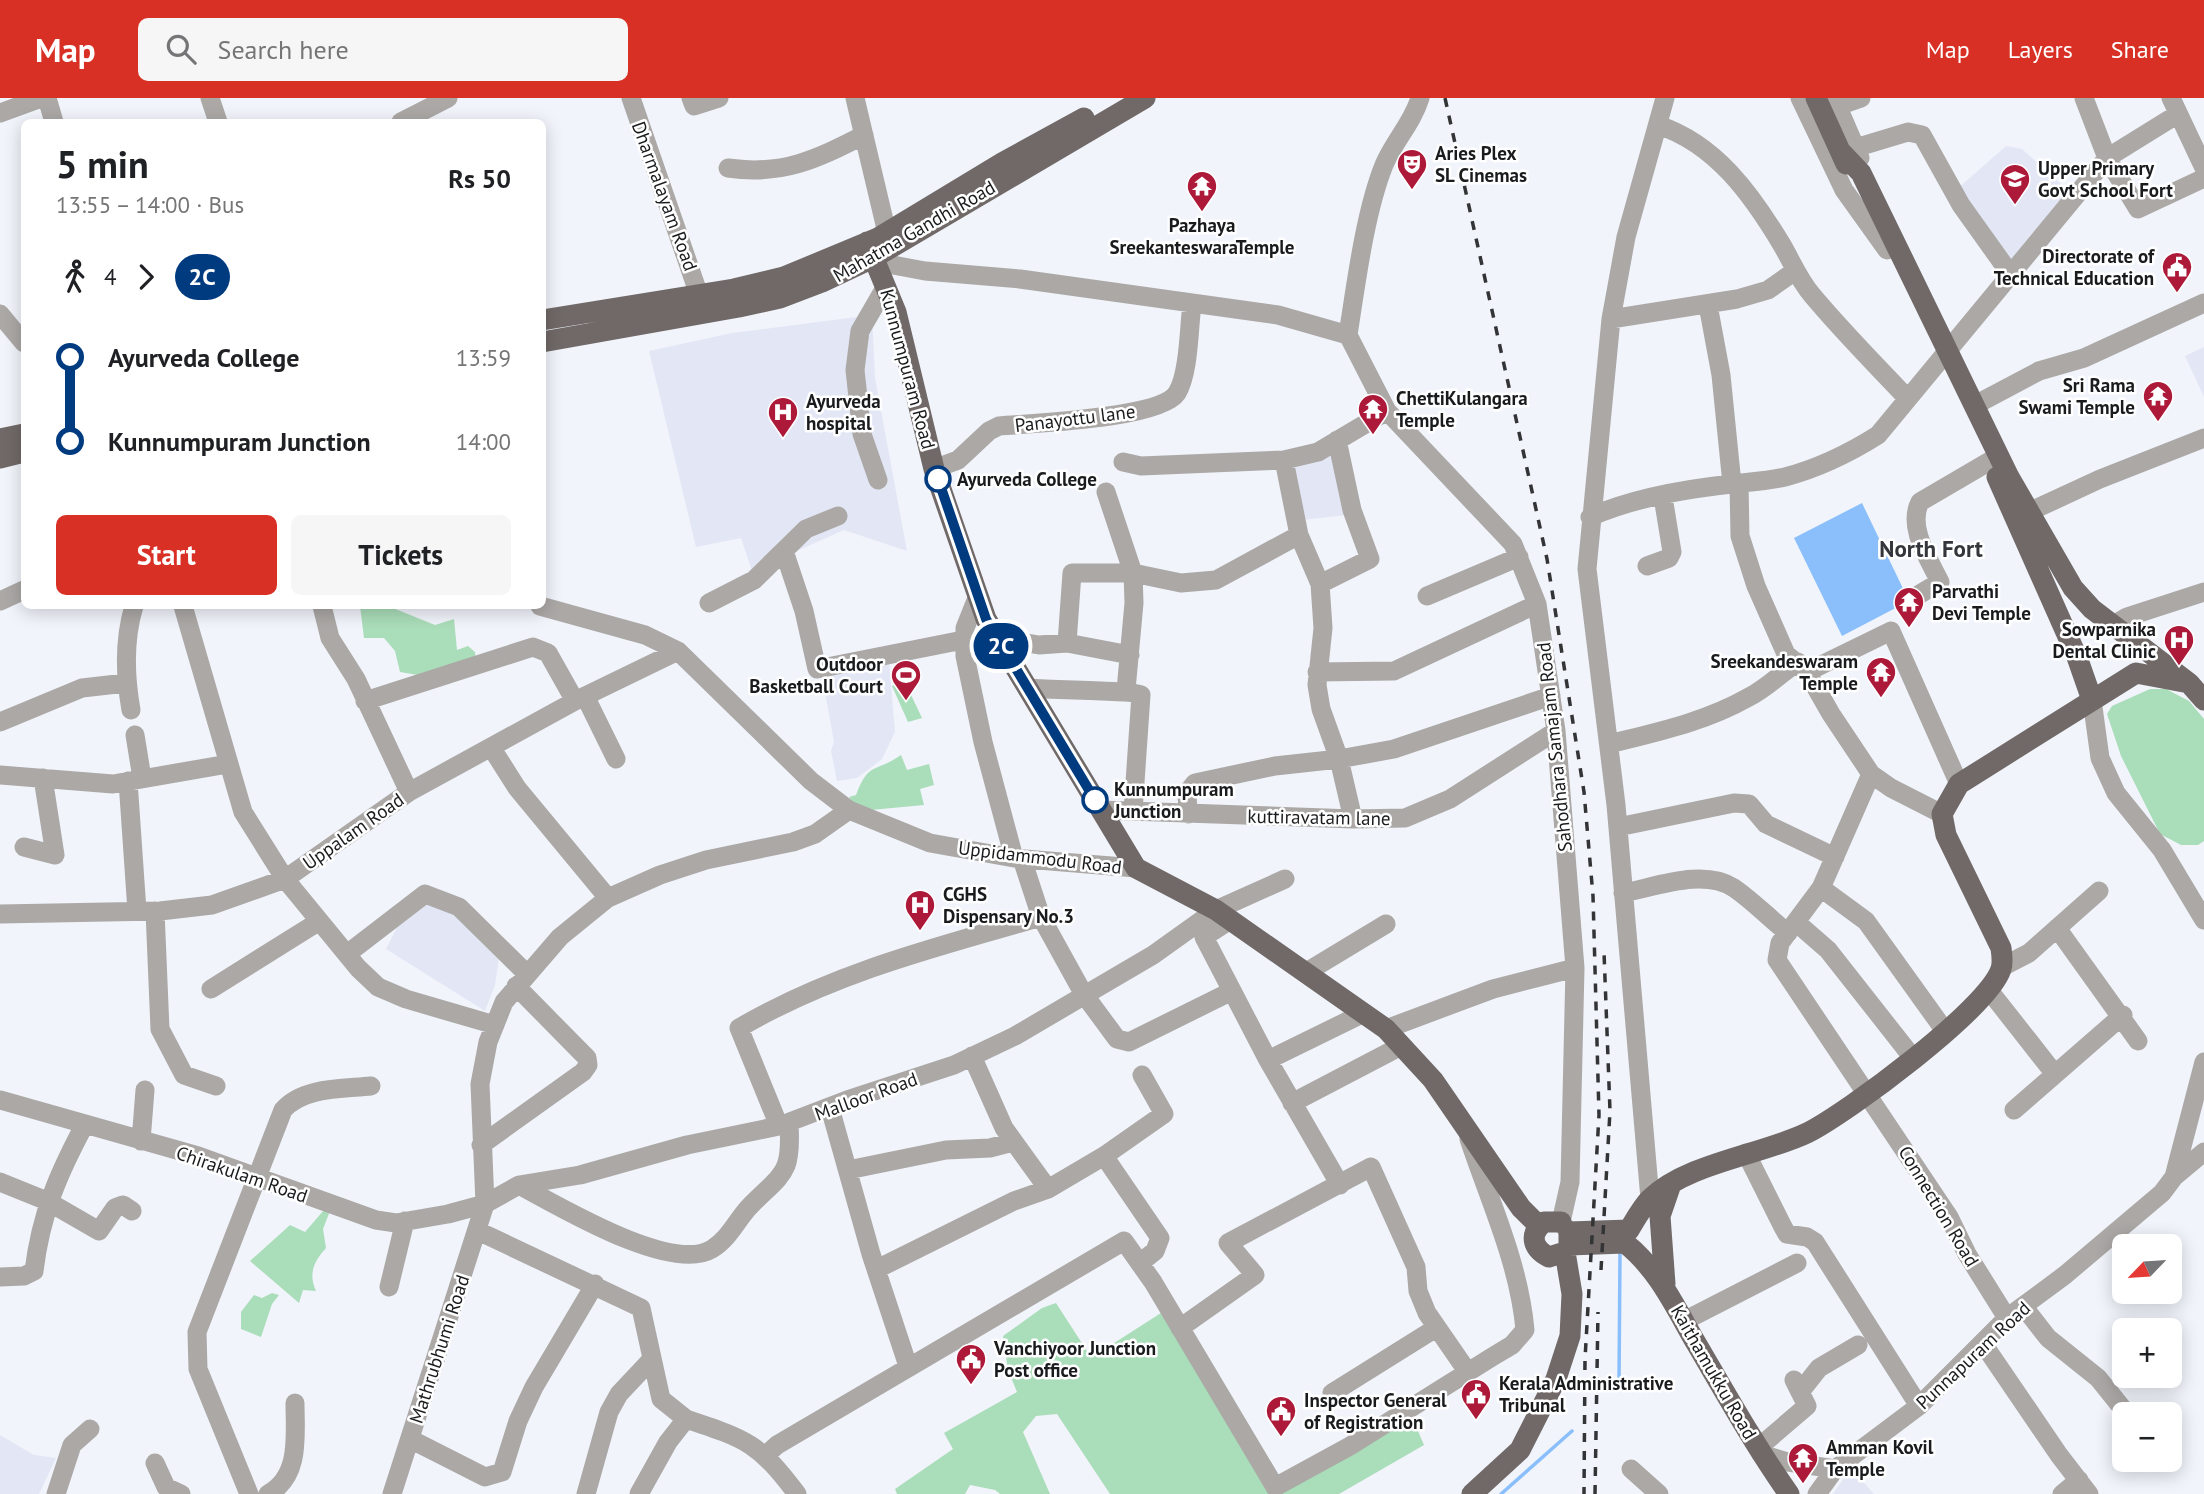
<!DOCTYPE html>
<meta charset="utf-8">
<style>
:root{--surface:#fff;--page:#f6f6f6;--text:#202124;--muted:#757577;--accent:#d93025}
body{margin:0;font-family:"PT Sans",sans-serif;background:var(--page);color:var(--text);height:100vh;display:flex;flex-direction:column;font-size:26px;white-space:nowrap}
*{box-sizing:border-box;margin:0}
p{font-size:23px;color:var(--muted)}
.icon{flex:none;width:38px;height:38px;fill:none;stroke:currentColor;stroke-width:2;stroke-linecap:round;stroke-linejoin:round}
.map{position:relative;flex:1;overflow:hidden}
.sheet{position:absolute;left:21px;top:21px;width:525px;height:490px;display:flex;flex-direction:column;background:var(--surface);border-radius:10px;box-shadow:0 4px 18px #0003}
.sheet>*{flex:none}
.badge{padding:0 14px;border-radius:23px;font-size:24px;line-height:46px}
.needle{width:46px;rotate:245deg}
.controls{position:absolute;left:2112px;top:1136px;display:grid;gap:14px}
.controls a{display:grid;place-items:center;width:70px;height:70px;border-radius:10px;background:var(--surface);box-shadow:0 4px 18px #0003;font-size:35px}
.map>.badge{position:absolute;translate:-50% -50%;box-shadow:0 0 0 4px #fff}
.legs{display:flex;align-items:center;gap:10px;height:77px;padding:0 35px;font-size:23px}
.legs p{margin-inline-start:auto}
.overview{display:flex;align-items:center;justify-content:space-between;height:119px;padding:0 35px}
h1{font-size:38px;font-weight:700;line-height:52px}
.action{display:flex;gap:14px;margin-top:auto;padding:14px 35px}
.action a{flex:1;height:80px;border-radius:10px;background:var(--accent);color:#fff;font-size:28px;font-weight:700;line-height:80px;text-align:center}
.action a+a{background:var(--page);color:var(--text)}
ul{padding:0 35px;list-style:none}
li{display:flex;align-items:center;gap:24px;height:84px;font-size:26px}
li i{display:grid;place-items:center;width:10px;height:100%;margin:0 9px;background:currentColor}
li i::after{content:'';width:18px;height:18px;margin:-9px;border:5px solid;border-radius:50%;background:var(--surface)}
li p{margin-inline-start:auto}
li:first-child i{background:linear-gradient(#0000 50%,currentColor 0)}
li:last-child i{background:linear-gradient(currentColor 50%,#0000 0)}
header{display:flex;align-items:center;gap:42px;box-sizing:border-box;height:98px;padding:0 35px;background:var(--accent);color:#fff}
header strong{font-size:33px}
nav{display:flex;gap:38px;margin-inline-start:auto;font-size:24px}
.search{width:490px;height:63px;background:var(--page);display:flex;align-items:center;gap:18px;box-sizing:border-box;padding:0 24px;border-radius:10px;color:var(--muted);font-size:26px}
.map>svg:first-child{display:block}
</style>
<header>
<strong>Map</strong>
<div class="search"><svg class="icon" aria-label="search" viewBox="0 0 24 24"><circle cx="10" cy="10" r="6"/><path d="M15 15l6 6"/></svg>Search here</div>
<nav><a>Map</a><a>Layers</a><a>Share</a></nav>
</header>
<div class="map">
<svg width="2204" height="1396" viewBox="0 0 2204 1396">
<rect width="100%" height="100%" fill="#f1f4fb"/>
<!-- built -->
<path fill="#e3e7f5" d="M2006,48L2022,51L2073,97L2011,167L1956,92Z
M872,217L875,280L907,453L844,432L752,473L741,440L696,449L649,253L732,235Z
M2204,249V299L2185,258Z
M1331,354L1347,417L1302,422L1288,364Z
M889,563L895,634L882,661L857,680L837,683L831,653L834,644L821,572Z
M425,803L456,816L500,853L495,887L485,913L386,851L397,829Z
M0,1337L34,1357L56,1360L39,1396H0Z
M1851,1370L1874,1396H1833Z"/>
<!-- green -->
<path fill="#aaddb9" d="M360,508H388L435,527L454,521L457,552L468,548L475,554L476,564L424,578L400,574L395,553L384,540H364Z
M904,582L922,620L908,624L892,588Z
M2150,591H2166L2189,603L2204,621V743L2198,747H2181L2160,736L2121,658L2107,616L2112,608Z
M901,657L907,672L929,666L934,687L920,691L924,707L860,713L849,699L856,697C869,663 875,675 901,657Z
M324,1112L330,1113L323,1131L326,1150C314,1163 308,1176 316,1193L303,1192L299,1205L250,1163L290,1127L305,1134Z
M272,1195L279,1197L272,1206L261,1239L241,1231V1214L254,1197L262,1200Z
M1056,1205L1087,1253L1097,1256L1161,1215L1272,1396H1110L1057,1316L1036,1318L1023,1334L1050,1396H1000L995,1392L970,1387L965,1396H897L895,1391L953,1351L944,1335L1017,1294L1008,1272L1003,1238L1042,1210Z
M1396,1326H1415L1424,1347L1339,1396H1279Z"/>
<!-- water -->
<path fill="#8abffc" d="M1862,405L1909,503L1842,538L1794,440Z"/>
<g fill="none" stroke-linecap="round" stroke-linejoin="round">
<!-- stream -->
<path stroke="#8abffc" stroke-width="3.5" d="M1619,1286L1620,1154
M1501,1396L1572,1333"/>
<!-- minor -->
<path stroke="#aba8a6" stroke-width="19" d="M47,0L54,24
M210,0L218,24
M631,0L699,197
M691,0L694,8L719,0
M855,0L887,135
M1800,0L1844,92L1887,152
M1834,0L1860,60
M2084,0L2107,60L2138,111L2204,80
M2171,0L2204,70
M1838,8L1861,0
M0,15L41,0
M401,24L448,0
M1658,27C1716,46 1752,97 1782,147C1792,164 1799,182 1812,197C1842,233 1875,266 1907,300
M1855,50L1908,34L1922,37L1961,107L2011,177
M728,70C783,78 817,61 864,37
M875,159L893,167L925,173L1020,181L1278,217L1348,237
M1708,207L1721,277L1732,386
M0,216L24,245
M1611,221L1737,201L1768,192L1795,173
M1348,237L1387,313L1513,446L1537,506L1556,633L1575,870L1570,1084L1561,1124L1569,1134
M1348,237C1356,186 1365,114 1384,67C1394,43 1412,26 1420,0
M1975,307L2039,273L2084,260L2204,205
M1284,362L1299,437L1320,486L1323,530L1317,587L1321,611L1339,661L1353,721
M1123,364L1141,368L1284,362L1318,354L1387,313
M934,371L958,362L989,333L999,328C1032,325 1160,321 1177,295C1189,276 1189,229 1192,205
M878,382L862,336L855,272L860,233L886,188
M1739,385L1740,438L1756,488L1786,556L1807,574L1831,616L1871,676L1891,690L1942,716
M1106,394L1133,475L1134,505L1126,592
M2031,413L2100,381L2204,340
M1590,419C1633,400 1685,391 1732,386C1749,384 1768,383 1785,379C1819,370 1848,356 1878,337L2107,60L2178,16
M784,453L804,513L817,571L963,542L1021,544L1039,547L1067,545L1130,557
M1647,468L1669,460L1672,454L1663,399
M1320,486L1370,461L1352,412L1337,342
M1427,498L1519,459
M1915,499L1940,484C1929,461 1907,429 1920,404L1990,363
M977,500L965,530V558L983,644L1014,760
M0,503L24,492
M709,505L754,482L806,431L838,418
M183,508L243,714L285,781L358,870L378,889L406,901L495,927
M322,508L330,540L356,581L409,694
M540,508L645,537L678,553L811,683L849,712L930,745L1014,760L1136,770
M2112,528L2127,519L2204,494
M1067,545L1072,475H1133L1181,485L1216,482L1299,437
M1317,574L1394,573L1537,506
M1807,574L1891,533L1959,686
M1027,590C1045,592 1134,592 1141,597L1133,713
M585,598L616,661
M2092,602L2100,660L2116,695L2162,752L2204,822
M365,603L533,549L548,555L575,603
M131,612C125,578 124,541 134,508
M0,624L82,590L126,585
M135,637L142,680
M1609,646C1657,634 1705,624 1749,599C1767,590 1781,575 1798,564
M491,649L517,690L608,800
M1871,676L1821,790L1780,845L1777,862L1949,1119L1967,1156L2007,1220
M0,677L113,686L228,666
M128,683L137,813
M1100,712L1353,721L1405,720L1450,701L1556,633
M1188,716L1187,695L1195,685L1275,668L1339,661L1394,651L1551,598
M1618,729L1734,705L1749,706L1766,726L1835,759
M24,749L55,757L43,680
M1022,761L1041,819L1083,895L1117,941L1129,944L1232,893
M1821,790L1866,823L1945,933
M1623,795C1656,789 1703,770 1734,790C1753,803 1770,821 1788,835
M155,813L160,931L184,977L216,988
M0,816L160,813L212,807L285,781L409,694L575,603L678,553
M1230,822L1204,839L1268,962L1340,1087
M1797,825L1828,852L1913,960
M2057,830L2138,943
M347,856L425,796L459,809L527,876
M2002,869L2029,855L2099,793
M1305,875L1386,826
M211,891L318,824
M1988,891L2054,975
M1386,931L1493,891L1575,870
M972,958L1004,1030L1048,1091
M1268,962L1364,915
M0,1002L198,1058L376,1122L396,1125L448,1116L485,1106L519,1087L580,1077L687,1047L779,1028L847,1002L954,967L1015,938L1153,857L1216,812L1285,781
M1292,1005L1401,948
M830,1010L871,1156L908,1268
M2014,1012L2123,917
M779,1028L739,930C833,875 936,849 1041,819
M141,1043L145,992
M481,1047L583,974L588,967L587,960L516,888
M1746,1055L1783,1129L1787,1136L1807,1139L1815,1144L1919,1308
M1104,1058L1160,1140L1155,1153L1140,1165
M848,1072L946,1052L990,1050L1013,1044
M2174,1079L2204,1054
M0,1084L47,1103L99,1133L115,1110L123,1107L132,1113
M519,1087C559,1108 671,1176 712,1151C730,1140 737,1121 751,1107C784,1074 792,1076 789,1025
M1655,1111L1650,1101L1616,707L1587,471L1611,221L1626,139L1665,0
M478,1133L641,1210L661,1301L686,1321L668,1344L639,1396
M877,1171L1014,1103L1048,1091L1104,1058L1164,1016L1142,977
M0,1179L24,1178L34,1173C41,1116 58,1076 85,1026
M389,1189L405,1123
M2023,1208L2048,1240L2098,1280L2127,1316
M1684,1223L1797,1165
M1180,1230L1255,1177L1228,1145L1371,1069L1416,1169L1418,1193L1427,1215L1467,1273
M1984,1247L2059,1357L2089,1396
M1800,1294L1819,1270L1858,1247
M1332,1295L1436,1230
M686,1321C746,1341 758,1344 797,1396
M410,1341L485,1379L502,1374L518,1323L534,1289L595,1186
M1758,1350L1807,1308L1794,1282
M1761,1356L1788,1364L1835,1371
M766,1357L777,1347L1124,1143L1153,1184L1275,1389L1350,1348L1492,1259L1512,1247L1525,1232C1519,1165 1490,1104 1469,1041
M155,1365L166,1389L181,1396
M1631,1371L1659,1396
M56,1396L72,1347L90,1331
M249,1396L198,1271L197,1234L283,1012C303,989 342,991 371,988
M268,1396C301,1378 295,1337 295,1305
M392,1396L485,1106L480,986L488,944L504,904L560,839L608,800L660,777L706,762L793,744L815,736L849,712
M586,1396L609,1314L619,1296L651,1262
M1817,1396L1835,1371L1919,1308L2007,1220L2065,1177L2162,1095L2174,1079L2204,964
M2062,1396L2079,1382"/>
<!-- major -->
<path stroke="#706967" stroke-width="21" d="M1816,0L1846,66
M1842,55L1861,75L2009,379L2073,490L2092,511L2189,585L2204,602
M867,144L896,214L934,371L986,521L1136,770L1216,812L1386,931L1433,982L1521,1110L1539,1128
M542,222L734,191L784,179L878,140L1002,65L1084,20
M542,244L739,209L780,200L822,184L875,159L1145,0
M0,341L24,336
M0,360L24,354
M1997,379L2077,559L2092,602
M1629,1132C1635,1122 1642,1109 1650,1101C1687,1065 1761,1057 1807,1035C1847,1015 1988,911 2001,871C2003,865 2002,857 2001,850L1946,737L1942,716L1959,686L2136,575L2189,585
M1625,1145C1658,1171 1675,1209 1696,1245C1726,1296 1755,1348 1789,1396
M1625,1145L1569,1147V1134L1629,1132
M1665,1186L1660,1118L1671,1086
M1472,1396L1520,1352L1556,1281L1570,1238L1572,1196L1565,1154L1549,1159C1533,1151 1528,1137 1544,1124H1561"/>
<!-- rail -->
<path stroke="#323436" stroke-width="3.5" stroke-dasharray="9 9" stroke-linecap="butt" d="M1445,0L1547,461L1584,694L1593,798L1599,1017L1585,1261L1584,1396
M1601,1172L1610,1013L1604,854
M1595,1396L1598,1214"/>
</g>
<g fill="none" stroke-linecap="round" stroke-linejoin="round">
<!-- line-1 casing -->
<g stroke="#fff" stroke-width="16">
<path id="line-1" d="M938,381L986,521L1095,702"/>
</g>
<!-- line-1 -->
<use href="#line-1" stroke="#003b80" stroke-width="10"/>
</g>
<!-- icons -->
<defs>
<g id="theatre-pin" transform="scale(1.575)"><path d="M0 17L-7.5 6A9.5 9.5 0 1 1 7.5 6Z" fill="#ad1939" stroke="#fff"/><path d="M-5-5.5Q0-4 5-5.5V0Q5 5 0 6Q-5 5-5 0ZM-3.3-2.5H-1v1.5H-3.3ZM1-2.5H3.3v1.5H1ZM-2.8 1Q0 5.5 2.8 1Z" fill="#fff"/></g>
<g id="school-pin" transform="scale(1.575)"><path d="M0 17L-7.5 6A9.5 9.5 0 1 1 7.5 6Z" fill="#ad1939" stroke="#fff"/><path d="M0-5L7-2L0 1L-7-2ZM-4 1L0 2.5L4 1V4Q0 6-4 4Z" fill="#fff"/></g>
<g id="temple-pin" transform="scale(1.575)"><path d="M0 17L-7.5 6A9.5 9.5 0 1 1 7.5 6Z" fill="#ad1939" stroke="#fff"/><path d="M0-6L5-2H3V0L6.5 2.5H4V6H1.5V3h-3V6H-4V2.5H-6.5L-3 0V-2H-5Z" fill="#fff"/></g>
<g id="civic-pin" transform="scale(1.575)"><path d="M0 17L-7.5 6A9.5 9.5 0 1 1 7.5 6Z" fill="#ad1939" stroke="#fff"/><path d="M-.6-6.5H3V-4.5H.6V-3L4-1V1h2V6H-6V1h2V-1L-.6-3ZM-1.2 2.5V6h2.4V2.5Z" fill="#fff"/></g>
<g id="hospital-pin" transform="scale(1.575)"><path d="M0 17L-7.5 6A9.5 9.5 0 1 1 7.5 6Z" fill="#ad1939" stroke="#fff"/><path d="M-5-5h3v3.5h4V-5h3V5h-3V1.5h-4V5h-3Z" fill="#fff"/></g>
<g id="stadium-pin" transform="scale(1.575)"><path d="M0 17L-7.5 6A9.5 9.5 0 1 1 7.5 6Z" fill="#ad1939" stroke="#fff"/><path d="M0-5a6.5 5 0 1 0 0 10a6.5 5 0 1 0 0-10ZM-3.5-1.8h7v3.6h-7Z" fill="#fff"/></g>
</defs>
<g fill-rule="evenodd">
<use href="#theatre-pin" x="1412" y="66"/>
<use href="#school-pin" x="2015" y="81"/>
<use href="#temple-pin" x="1202" y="88"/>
<use href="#civic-pin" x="2177" y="169"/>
<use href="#temple-pin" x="2158" y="298"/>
<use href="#temple-pin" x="1373" y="311"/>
<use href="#hospital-pin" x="783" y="314"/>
<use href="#temple-pin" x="1909" y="504"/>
<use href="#hospital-pin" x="2179" y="542"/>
<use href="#temple-pin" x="1881" y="574"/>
<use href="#stadium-pin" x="906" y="577"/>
<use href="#hospital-pin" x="920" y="807"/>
<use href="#civic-pin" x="971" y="1261"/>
<use href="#civic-pin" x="1476" y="1296"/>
<use href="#civic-pin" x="1281" y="1313"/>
<use href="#temple-pin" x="1803" y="1360"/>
</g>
<!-- markers -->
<g fill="#fff" stroke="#003b80" stroke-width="3.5">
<circle cx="938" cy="381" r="12"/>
<circle cx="1095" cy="702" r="12"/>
</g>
<g text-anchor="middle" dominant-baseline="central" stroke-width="5" stroke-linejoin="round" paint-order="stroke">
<!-- poi labels -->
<g font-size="19" font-weight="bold" fill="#1a1b1d" stroke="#fff" text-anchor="start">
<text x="1435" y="55">Aries Plex<tspan x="1435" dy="22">SL Cinemas</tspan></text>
<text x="2038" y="70">Upper Primary<tspan x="2038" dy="22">Govt School Fort</tspan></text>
<text x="1202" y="127" text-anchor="middle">Pazhaya<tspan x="1202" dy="22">SreekanteswaraTemple</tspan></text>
<text x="2154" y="158" text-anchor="end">Directorate of<tspan x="2154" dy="22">Technical Education</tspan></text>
<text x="2135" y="287" text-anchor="end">Sri Rama<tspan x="2135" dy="22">Swami Temple</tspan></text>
<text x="1396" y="300">ChettiKulangara<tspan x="1396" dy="22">Temple</tspan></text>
<text x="806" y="303">Ayurveda<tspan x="806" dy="22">hospital</tspan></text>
<text x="1932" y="493">Parvathi<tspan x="1932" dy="22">Devi Temple</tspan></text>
<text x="2156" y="531" text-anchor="end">Sowparnika<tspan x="2156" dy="22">Dental Clinic</tspan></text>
<text x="1858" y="563" text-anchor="end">Sreekandeswaram<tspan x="1858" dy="22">Temple</tspan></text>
<text x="883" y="566" text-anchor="end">Outdoor<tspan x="883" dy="22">Basketball Court</tspan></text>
<text x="943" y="796">CGHS<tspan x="943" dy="22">Dispensary No.3</tspan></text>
<text x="994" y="1250">Vanchiyoor Junction<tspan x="994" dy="22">Post office</tspan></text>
<text x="1499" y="1285">Kerala Administrative<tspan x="1499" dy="22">Tribunal</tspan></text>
<text x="1304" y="1302">Inspector General<tspan x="1304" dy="22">of Registration</tspan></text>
<text x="1826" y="1349">Amman Kovil<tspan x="1826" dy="22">Temple</tspan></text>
</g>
<!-- street labels -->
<g font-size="19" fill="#1a1b1d" stroke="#fff">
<text transform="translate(665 98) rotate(70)">Dharmalayam Road</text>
<text transform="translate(914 133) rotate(-30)">Mahatma Gandhi Road</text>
<text transform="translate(908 271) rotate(75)">Kunnumpuram Road</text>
<text transform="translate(1075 320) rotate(-7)">Panayottu lane</text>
<text transform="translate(1554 649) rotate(-96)">Sahodhara Samajam Road</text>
<text transform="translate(1319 719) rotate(1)">kuttiravatam lane</text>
<text transform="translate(353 733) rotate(-35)">Uppalam Road</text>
<text transform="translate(1040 759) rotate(7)">Uppidammodu Road</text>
<text transform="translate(866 998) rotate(-20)">Malloor Road</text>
<text transform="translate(242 1076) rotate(19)">Chirakulam Road</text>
<text transform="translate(1939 1108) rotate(59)">Connection Road</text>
<text transform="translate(439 1251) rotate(-72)">Mathrubhumi Road</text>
<text transform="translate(1973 1257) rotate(-43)">Punnapuram Road</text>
<text transform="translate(1714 1274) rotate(60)">Kaithamukku Road</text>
</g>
<!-- stop labels -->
<g font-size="19" font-weight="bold" fill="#1a1b1d" stroke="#fff" text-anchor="start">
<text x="957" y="381">Ayurveda College</text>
<text x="1114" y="691">Kunnumpuram<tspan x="1114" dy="22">Junction</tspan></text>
</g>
<!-- quarter labels -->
<g font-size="23" font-weight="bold" fill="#34363b" stroke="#fff">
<text x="1931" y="450">North Fort</text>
</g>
</g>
</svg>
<div class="controls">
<a><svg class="needle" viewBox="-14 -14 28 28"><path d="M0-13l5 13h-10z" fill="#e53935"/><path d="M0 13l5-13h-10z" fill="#757577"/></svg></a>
<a>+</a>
<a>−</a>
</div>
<b class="badge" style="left:1001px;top:548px;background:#003b80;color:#fff">2C</b>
<section class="sheet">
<div class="overview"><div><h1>5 min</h1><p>13:55 – 14:00 · Bus</p></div><b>Rs 50</b></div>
<div class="legs"><svg class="icon" aria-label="walk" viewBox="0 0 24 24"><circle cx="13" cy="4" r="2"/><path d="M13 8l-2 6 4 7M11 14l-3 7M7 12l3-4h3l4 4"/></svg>4<svg class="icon" aria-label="forward" viewBox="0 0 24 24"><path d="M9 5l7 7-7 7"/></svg><b class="badge" style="background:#003b80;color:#fff">2C</b></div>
<ul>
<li><i style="color:#003b80"></i><b>Ayurveda College</b><p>13:59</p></li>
<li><i style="color:#003b80"></i><b>Kunnumpuram Junction</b><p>14:00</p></li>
</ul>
<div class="action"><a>Start</a><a>Tickets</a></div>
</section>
</div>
